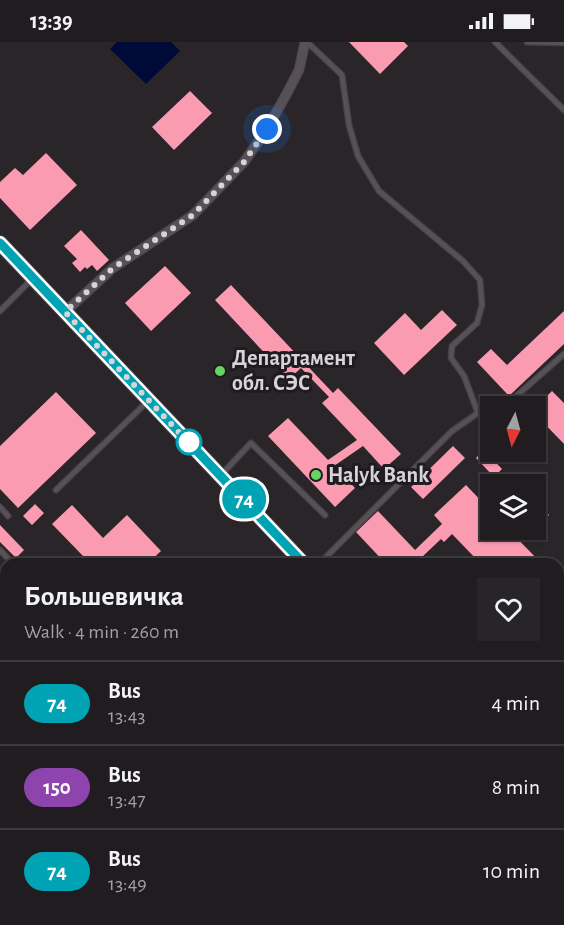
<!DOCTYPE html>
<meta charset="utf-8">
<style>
:root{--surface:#201c1f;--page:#282528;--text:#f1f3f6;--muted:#a2a1a4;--line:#3d3a3d}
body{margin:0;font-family:"Alegreya Sans",sans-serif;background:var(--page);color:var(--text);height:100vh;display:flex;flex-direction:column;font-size:22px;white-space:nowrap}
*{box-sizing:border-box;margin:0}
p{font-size:20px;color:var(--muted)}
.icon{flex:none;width:33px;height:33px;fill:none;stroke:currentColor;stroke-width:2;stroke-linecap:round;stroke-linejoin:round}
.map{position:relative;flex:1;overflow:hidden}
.drawer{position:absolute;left:0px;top:516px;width:564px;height:368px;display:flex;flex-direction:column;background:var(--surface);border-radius:18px 18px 0 0;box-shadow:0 2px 4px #0004,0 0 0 2px var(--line)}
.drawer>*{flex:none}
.badge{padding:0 12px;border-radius:20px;font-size:21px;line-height:39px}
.needle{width:39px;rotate:186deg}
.controls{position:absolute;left:480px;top:354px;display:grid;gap:12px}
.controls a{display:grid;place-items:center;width:66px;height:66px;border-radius:0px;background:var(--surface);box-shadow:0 2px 4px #0004,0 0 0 2px var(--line);font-size:30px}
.you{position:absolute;width:30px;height:30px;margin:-15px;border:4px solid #fff;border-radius:50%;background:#1a73e8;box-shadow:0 0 0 9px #1a73e833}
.map>.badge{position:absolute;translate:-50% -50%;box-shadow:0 0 0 3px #fff}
.round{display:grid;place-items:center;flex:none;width:63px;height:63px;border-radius:0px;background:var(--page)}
.overview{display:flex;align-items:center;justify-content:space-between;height:102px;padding:0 24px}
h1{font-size:28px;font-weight:700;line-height:45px}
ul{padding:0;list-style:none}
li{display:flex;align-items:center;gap:18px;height:84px;padding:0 24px;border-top:2px solid var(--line)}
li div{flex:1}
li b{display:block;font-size:22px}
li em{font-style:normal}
li .badge{min-width:66px;font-weight:700;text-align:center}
.status{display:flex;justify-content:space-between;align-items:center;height:42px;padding:0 30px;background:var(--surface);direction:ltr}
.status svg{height:16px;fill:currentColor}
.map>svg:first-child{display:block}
</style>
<div class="status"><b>13:39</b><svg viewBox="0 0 49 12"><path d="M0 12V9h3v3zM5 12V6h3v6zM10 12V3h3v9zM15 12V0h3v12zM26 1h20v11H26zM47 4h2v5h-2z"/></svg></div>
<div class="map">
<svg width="564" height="883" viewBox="0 0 564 883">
<rect width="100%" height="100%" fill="#2a2529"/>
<!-- water -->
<path fill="#000a38" d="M117,0H171L180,9L146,42L110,7Z"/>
<!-- building -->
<path fill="#fa9bb2" d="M349,0H404L408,4L380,32Z
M190,49L212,71L174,108L152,85Z
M46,111L77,143L30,188L0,156V140L15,126L23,133Z
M81,188L109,218L97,229L92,223L87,227L85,225L80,230L72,221L77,217L64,204Z
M165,224L191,251L151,289L125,261Z
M231,243L333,351L338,346L401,412L384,427L363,404L334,424L355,446L335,465L268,394L288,376L328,418L357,398L322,361L329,355L301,326L289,337L215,258Z
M442,268L457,283L404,333L374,301L405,271L421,288Z
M564,269V302L509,354L477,320L491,307L507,323Z
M552,349L564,361V402L536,373V365Z
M56,350L96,391L18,466L0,447V404Z
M453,404L465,416L423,457L411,445Z
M484,408L502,427L494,435L476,416Z
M466,443L490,468V488H509L542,522H481L452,492L444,500L441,497L422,515L429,522H386L356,490L378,469L415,508L442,482L434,473Z
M536,459L549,473L539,482L536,478Z
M35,462L44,471L32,483L23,474Z
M72,463L103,496L127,473L161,509L147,522H74L83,514L52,482Z
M0,483L24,508L16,516L0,500Z
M564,530V625L558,631V613L564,607L558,601V535Z
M558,697L564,703V742L558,735Z
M6,791V822L0,827V796Z
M84,878H111L116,883H90Z
M225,878H262L257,883H230Z
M412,878H441L446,883H406Z
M503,878H528L533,883H505L501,879Z"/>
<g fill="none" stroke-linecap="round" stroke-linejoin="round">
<!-- service casing -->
<g stroke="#454145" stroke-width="7">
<path id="service" d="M307,0L342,33L349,83L358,114L379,149L463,219L480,238L482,263L477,281L452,304L451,316L464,334L478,371
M495,0L564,68
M527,0L564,1
M0,269L31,238
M505,364L564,312
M222,432L251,401L325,473
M56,448L147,360
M0,465L8,474
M0,508L13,522
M319,522L452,389L478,371H490
M558,684L564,690
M0,765L6,758
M0,839L6,834
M73,878L79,883
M277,878L283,883
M333,878L338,883
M480,878L485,883"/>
</g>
<!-- minor casing -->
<g stroke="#454145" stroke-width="11">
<path id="minor" d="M65,270L113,226L193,173L244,120L267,87L286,53L299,28L305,0
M317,883L323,878"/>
</g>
<!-- secondary casing -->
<g stroke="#454145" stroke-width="16">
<path id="secondary" d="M0,201L304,522
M0,707L6,713
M558,792L564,798
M166,878L172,883"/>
</g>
<!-- service -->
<use href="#service" stroke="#575157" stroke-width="4.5"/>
<!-- minor -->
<use href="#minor" stroke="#575157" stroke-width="9"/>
<!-- secondary -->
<use href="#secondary" stroke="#756c86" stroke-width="14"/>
</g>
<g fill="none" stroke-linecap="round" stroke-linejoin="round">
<!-- line casing -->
<g stroke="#fff" stroke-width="14">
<path id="line" d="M0,201L304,522"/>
</g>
<!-- line -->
<use href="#line" stroke="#00a3b4" stroke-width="9"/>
<!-- walk -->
<path stroke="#d7d4d7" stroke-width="6" stroke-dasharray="0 10.8" d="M189,400L191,403L65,270L113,226L193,173L244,120L267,87"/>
</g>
<!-- markers -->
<g fill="#68d465" stroke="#201b20" stroke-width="2">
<circle cx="220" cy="329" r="6"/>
<circle cx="316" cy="433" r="6"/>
</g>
<circle fill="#fff" stroke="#00a3b4" stroke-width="3" cx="189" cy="400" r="12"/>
<g text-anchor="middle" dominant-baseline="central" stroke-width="6" stroke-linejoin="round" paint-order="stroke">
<!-- poi labels -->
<g font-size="22" font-weight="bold" fill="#d7d4d7" stroke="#201b20" text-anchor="start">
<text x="232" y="316">Департамент<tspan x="232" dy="25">обл. СЭС</tspan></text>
<text x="328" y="433">Halyk Bank</text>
</g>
</g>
</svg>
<div class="controls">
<a><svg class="needle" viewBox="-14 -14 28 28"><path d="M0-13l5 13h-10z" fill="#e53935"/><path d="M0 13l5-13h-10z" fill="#a2a1a4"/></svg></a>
<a><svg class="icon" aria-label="layers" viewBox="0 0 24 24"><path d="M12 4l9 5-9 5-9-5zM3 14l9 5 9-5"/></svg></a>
</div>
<div class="you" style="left:267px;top:87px"></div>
<b class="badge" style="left:244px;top:457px;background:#00a3b4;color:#fff">74</b>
<section class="drawer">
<div class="overview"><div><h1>Большевичка</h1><p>Walk · 4 min · 260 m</p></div><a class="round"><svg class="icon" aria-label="heart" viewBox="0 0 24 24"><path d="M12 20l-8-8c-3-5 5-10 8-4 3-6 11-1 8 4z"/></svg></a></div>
<ul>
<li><span class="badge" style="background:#00a3b4;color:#fff">74</span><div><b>Bus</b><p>13:43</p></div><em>4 min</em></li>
<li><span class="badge" style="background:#8e44ad;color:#fff">150</span><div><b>Bus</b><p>13:47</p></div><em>8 min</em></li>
<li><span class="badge" style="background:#00a3b4;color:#fff">74</span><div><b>Bus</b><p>13:49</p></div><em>10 min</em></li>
</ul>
</section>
</div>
